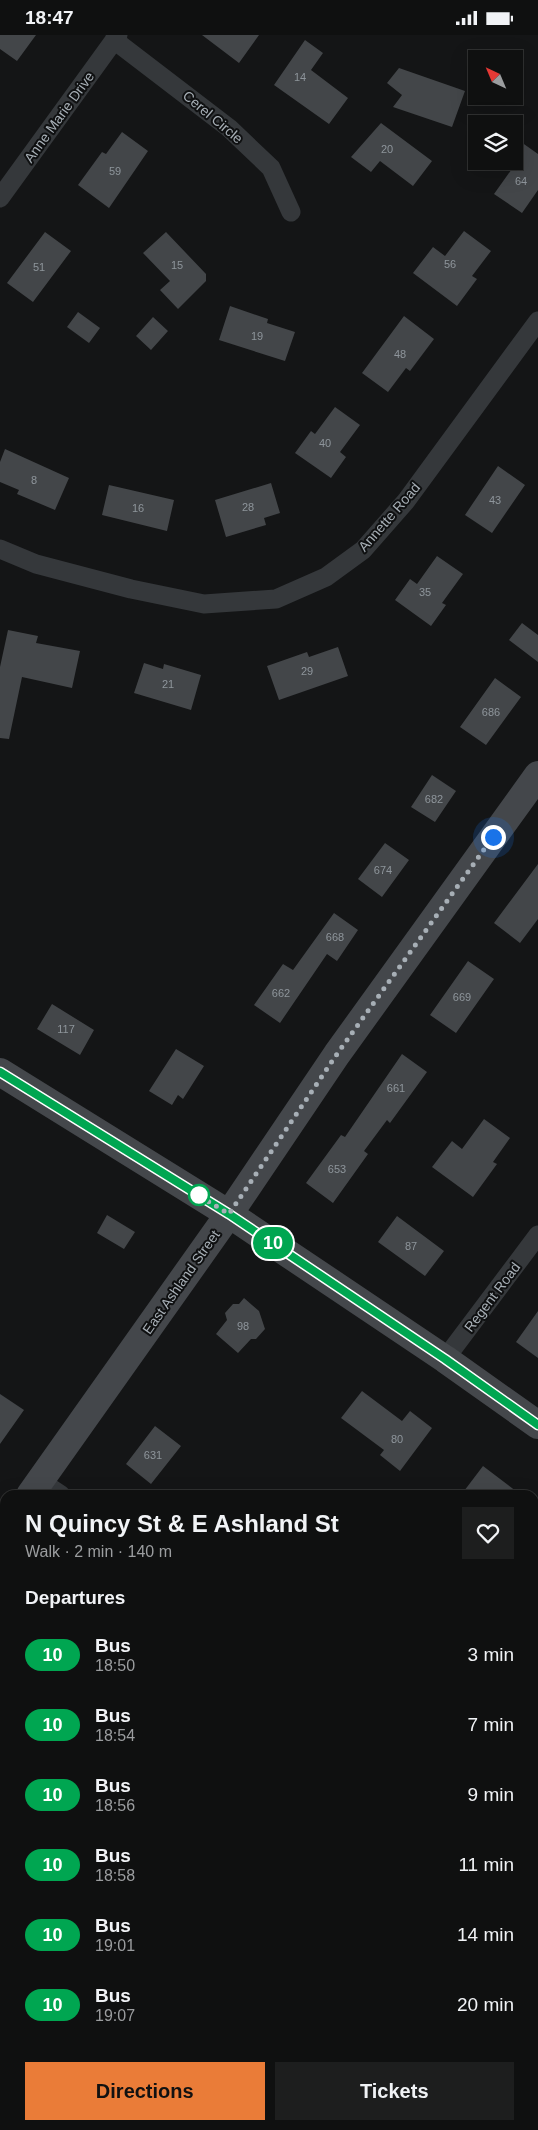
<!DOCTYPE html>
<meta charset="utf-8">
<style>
:root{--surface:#0f1010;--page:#1d1e1e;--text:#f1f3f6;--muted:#9b9d9f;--line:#2f3030;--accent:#ea7c38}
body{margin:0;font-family:Arial,sans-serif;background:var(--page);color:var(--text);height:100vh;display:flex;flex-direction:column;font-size:19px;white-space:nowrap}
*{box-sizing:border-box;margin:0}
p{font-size:16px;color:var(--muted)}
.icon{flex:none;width:28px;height:28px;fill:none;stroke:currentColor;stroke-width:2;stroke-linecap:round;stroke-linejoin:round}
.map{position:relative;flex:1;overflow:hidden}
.side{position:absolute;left:0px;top:1455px;width:539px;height:640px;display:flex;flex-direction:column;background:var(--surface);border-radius:15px 15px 0 0;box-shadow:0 5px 20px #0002,0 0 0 1px var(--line)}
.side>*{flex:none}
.badge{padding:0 10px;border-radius:16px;font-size:18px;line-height:32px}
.needle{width:32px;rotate:316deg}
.controls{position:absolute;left:468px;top:15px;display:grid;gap:10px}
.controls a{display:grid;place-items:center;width:55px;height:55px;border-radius:0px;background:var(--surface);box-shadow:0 5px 20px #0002,0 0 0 1px var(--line);font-size:25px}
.you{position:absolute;width:25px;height:25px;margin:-12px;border:4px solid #fff;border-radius:50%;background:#1a73e8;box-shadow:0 0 0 8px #1a73e833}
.map>.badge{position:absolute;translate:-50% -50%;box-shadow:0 0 0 2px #fff}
h2{padding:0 25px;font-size:19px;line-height:45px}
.round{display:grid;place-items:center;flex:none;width:52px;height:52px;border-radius:0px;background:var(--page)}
.summary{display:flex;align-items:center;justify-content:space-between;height:85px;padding:0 25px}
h1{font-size:24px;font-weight:700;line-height:38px}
.button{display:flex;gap:10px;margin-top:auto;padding:10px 25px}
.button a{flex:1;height:58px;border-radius:0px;background:var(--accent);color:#111;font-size:20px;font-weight:700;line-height:58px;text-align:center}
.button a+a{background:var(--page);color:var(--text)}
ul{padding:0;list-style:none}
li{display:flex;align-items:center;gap:15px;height:70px;padding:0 25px}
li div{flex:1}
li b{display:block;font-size:19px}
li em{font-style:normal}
li .badge{min-width:55px;font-weight:700;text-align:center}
.status{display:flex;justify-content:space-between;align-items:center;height:35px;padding:0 25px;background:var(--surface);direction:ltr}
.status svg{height:14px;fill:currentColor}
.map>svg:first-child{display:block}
</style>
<div class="status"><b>18:47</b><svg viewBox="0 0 49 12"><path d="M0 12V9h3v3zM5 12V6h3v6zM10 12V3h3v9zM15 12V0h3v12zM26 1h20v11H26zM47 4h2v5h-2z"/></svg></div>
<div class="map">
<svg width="538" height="2095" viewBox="0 0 538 2095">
<rect width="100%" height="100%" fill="#141516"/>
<!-- building -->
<path fill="#434649" d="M0,0H36L17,26L0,14Z
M202,0H259L239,28Z
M305,5L323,18L311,35L348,63L329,89L274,50Z
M399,33L465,56L452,92L393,72L402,60L387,48Z
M381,88L432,126L413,151L380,126L371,137L351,122Z
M122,97L148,116L109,173L78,150L102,117L106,119Z
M514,102L538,119V155L522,178L494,159L514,131Z
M464,196L491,216L472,241L477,244L457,271L413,238L433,212L445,221Z
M45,197L71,216L33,267L7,248Z
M166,197L206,239V246L178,274L160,255L170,246L143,218Z
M230,271L268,284L267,288L295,297L285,326L219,305Z
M78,277L100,293L89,308L67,292Z
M404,281L434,304L410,336L406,333L388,357L362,338Z
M153,282L168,296L151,315L136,301Z
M335,372L360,390L340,417L346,422L331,443L295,418L311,396L315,399Z
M5,414L69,443L55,475L17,459L19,455L0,447V427Z
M498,431L525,450L492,498L465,480Z
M271,448L280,478L264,483L266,490L226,502L215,465Z
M109,450L174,465L167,496L102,480Z
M437,521L463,539L442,568L446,570L431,591L395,565L410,544L417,549Z
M522,588L538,600V627L509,605Z
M8,595L38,601L36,608L80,616L72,653L22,642L9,704L0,703V632Z
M338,612L348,641L279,665L267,631L307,617L309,622Z
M144,628L163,634L164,629L201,640L191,675L134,658Z
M495,643L521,662L486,710L460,692Z
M432,740L456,756L435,787L411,772Z
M385,808L409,825L382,862L358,844Z
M538,829V884L520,908L494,888Z
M334,878L358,895L337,926L327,919L280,988L254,970L283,929L293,935Z
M468,926L494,944L456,998L430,980Z
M52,969L94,995L80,1020L37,994Z
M176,1014L204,1031L183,1064L178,1060L172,1070L149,1056Z
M402,1019L427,1037L390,1088L387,1085L364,1116L368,1119L333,1168L306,1148L341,1100L345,1102Z
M484,1084L510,1103L493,1127L497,1129L473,1162L432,1132L452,1106L462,1114Z
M107,1180L135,1197L124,1214L97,1198Z
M397,1181L444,1216L425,1241L378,1207Z
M244,1263L259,1276L265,1294L256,1304H251L238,1318L216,1299L227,1285L225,1278L233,1269H239Z
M538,1276V1323L516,1307Z
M362,1356L402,1386L410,1376L432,1393L400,1436L380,1420L384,1415L341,1383Z
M0,1359L24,1375L0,1409Z
M155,1391L181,1411L151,1449L126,1429Z
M483,1431L521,1460H461Z"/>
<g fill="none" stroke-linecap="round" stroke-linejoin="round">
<!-- street -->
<path stroke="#35383b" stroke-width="19" d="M114,5L229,93L271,133L291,177
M0,163L118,0
M0,514L36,529L131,554L204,569L276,564L326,542L363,515L406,466L538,286
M445,1324L538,1200
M40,1446L61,1460
M534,1800L538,1803
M0,1837L5,1841
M317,2090L323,2095"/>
<!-- secondary -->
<path stroke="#44474b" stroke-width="28" d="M0,1037L229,1179L445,1324L538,1390
M30,1460L229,1179L337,1019L538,740
M0,1502L5,1495"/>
</g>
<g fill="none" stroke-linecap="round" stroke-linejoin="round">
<!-- line casing -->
<g stroke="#fff" stroke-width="11">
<path id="line" d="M0,1037L229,1179L445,1324L538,1390"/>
</g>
<!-- line -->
<use href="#line" stroke="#00a651" stroke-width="8"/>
<!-- walk -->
<path stroke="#a7afb6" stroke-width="5" stroke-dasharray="0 9" d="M199,1160L196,1159L229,1179L337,1019L493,802"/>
</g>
<!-- markers -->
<circle fill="#fff" stroke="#00a651" stroke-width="2.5" cx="199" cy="1160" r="10"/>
<g text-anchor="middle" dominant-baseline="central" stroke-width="4" stroke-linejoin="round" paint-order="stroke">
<!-- number labels -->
<g font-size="11" fill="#8e959b">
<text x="300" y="42">14</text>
<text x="387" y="114">20</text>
<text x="115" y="136">59</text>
<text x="521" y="146">64</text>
<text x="450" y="229">56</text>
<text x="177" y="230">15</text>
<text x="39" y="232">51</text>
<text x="257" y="301">19</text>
<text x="400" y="319">48</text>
<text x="325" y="408">40</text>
<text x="34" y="445">8</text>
<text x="495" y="465">43</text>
<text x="248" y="472">28</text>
<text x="138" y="473">16</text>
<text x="425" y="557">35</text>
<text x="307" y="636">29</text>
<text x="168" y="649">21</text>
<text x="491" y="677">686</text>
<text x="434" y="764">682</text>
<text x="383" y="835">674</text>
<text x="335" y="902">668</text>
<text x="281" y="958">662</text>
<text x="462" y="962">669</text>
<text x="66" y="994">117</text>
<text x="396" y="1053">661</text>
<text x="337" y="1134">653</text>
<text x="411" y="1211">87</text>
<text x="243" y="1291">98</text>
<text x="397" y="1404">80</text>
<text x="153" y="1420">631</text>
</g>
<!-- street labels -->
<g font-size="14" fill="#a7afb6" stroke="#0f1011">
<text transform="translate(59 82) rotate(-54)">Anne Marie Drive</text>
<text transform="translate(213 82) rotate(40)">Cerel Circle</text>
<text transform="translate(389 482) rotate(-49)">Annette Road</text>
<text transform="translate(181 1247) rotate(-55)">East Ashland Street</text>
<text transform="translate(492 1262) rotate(-53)">Regent Road</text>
</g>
</g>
</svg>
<div class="controls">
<a><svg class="needle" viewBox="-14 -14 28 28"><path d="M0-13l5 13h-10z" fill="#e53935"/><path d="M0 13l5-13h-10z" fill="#9b9d9f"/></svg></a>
<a><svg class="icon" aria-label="layers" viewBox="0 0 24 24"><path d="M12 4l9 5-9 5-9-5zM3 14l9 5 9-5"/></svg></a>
</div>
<div class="you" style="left:493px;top:802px"></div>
<b class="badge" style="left:273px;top:1208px;background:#00a651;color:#fff">10</b>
<section class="side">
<div class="summary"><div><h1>N Quincy St &amp; E Ashland St</h1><p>Walk · 2 min · 140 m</p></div><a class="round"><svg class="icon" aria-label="heart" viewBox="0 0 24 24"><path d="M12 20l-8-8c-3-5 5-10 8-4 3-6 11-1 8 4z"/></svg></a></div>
<h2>Departures</h2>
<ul>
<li><span class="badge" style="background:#00a651;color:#fff">10</span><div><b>Bus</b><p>18:50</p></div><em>3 min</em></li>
<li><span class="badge" style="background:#00a651;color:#fff">10</span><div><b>Bus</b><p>18:54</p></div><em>7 min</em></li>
<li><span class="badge" style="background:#00a651;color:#fff">10</span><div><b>Bus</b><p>18:56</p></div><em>9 min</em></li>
<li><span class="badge" style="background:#00a651;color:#fff">10</span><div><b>Bus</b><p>18:58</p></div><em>11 min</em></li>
<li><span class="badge" style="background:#00a651;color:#fff">10</span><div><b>Bus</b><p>19:01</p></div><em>14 min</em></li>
<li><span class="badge" style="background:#00a651;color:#fff">10</span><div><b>Bus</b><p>19:07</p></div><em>20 min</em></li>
</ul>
<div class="button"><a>Directions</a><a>Tickets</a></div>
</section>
</div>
